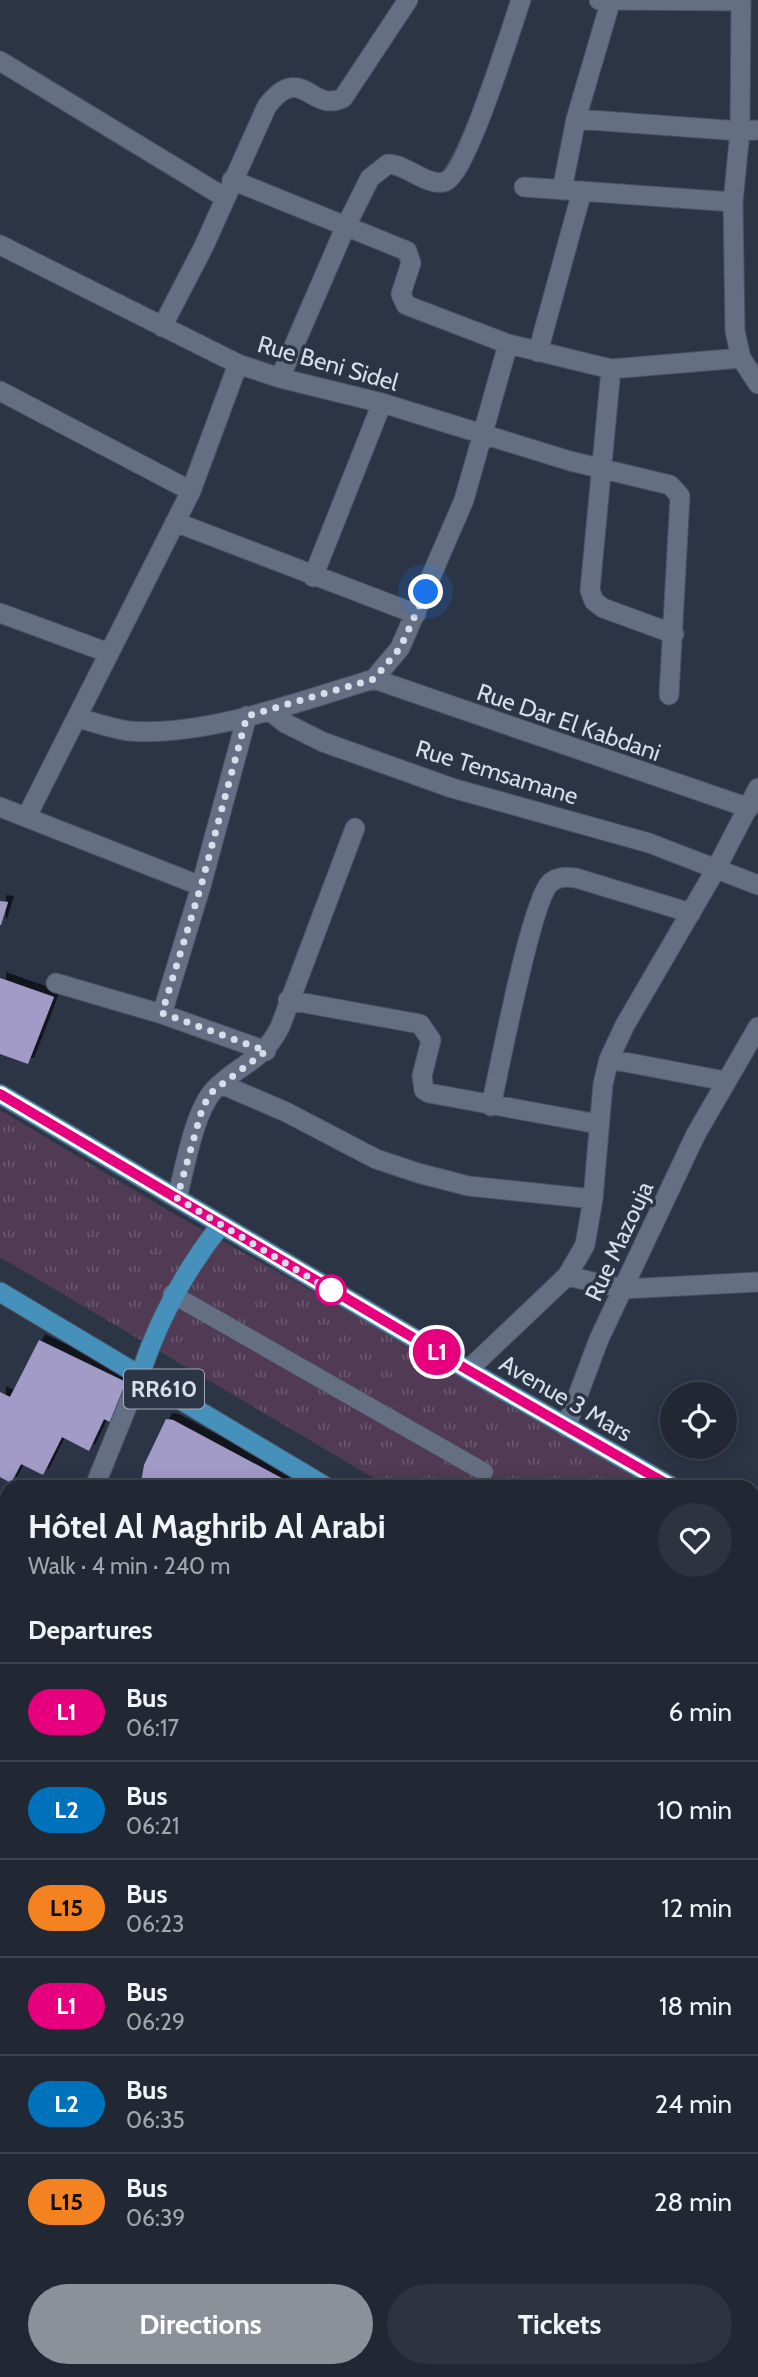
<!DOCTYPE html>
<meta charset="utf-8">
<style>
:root{--surface:#212834;--page:#2d3440;--text:#f1f3f6;--muted:#a2a6ac;--line:#3e444f;--accent:#8c9099}
body{margin:0;font-family:Cabin,sans-serif;background:var(--page);color:var(--text);height:100vh;display:flex;flex-direction:column;font-size:26px;white-space:nowrap}
*{box-sizing:border-box;margin:0}
p{font-size:23px;color:var(--muted)}
.icon{flex:none;width:38px;height:38px;fill:none;stroke:currentColor;stroke-width:2;stroke-linecap:round;stroke-linejoin:round}
.map{position:relative;flex:1;overflow:hidden}
.panel{position:absolute;left:0px;top:1480px;width:760px;height:898px;display:flex;flex-direction:column;background:var(--surface);border-radius:21px 21px 0 0;box-shadow:0 4px 18px #0003,0 0 0 2px var(--line)}
.panel>*{flex:none}
.badge{padding:0 14px;border-radius:23px;font-size:24px;line-height:46px}
.fabs{position:absolute;left:660px;top:1382px;display:grid;gap:14px}
.fabs a{display:grid;place-items:center;width:77px;height:77px;border-radius:50%;background:var(--surface);box-shadow:0 4px 18px #0003,0 0 0 2px var(--line);font-size:35px}
.you{position:absolute;width:35px;height:35px;margin:-18px;border:5px solid #fff;border-radius:50%;background:#1a73e8;box-shadow:0 0 0 10px #1a73e833}
.map>.badge{position:absolute;translate:-50% -50%;box-shadow:0 0 0 4px #fff}
h2{padding:0 28px;font-size:26px;line-height:63px}
.round{display:grid;place-items:center;flex:none;width:74px;height:74px;border-radius:37px;background:var(--page)}
.summary{display:flex;align-items:center;justify-content:space-between;height:119px;padding:0 28px}
h1{font-size:33px;font-weight:700;line-height:52px}
.action{display:flex;gap:14px;margin-top:auto;padding:14px 28px}
.action a{flex:1;height:80px;border-radius:42px;background:var(--accent);color:#fff;font-size:28px;font-weight:700;line-height:80px;text-align:center}
.action a+a{background:var(--page);color:var(--text)}
ul{padding:0;list-style:none}
li{display:flex;align-items:center;gap:21px;height:98px;padding:0 28px;border-top:2px solid var(--line)}
li div{flex:1}
li b{display:block;font-size:26px}
li em{font-style:normal}
li .badge{min-width:77px;font-weight:700;text-align:center}
.map>svg:first-child{display:block}
</style>
<div class="map">
<svg width="758" height="2377" viewBox="0 0 758 2377">
<defs>
<pattern id="park-tufts" width="24" height="20" patternUnits="userSpaceOnUse" patternTransform="scale(1.75)"><rect width="24" height="20" fill="#513b54"/><path d="M3 7l-1-3M5 7V3M7 7l1-3M15 17l-1-3M17 17v-4M19 17l1-3" fill="none" stroke="#69576d"/></pattern>
<filter id="shadow"><feDropShadow dx="6" dy="-6" stdDeviation="0" flood-color="#0009"/></filter>
</defs>
<rect width="100%" height="100%" fill="#2c3546"/>
<!-- built -->
<path fill="#313d54" d="M753,1795L758,1799V2186L752,2185Z"/>
<!-- park -->
<path fill="url(#park-tufts)" d="M0,1110L176,1215L663,1487H389L0,1257Z
M752,1538L758,1541V1706L752,1703Z"/>
<!-- building -->
<path fill="#a29ac7" filter="url(#shadow)" d="M0,901L8,902L1,925H0Z
M0,978L54,997L28,1064L0,1054Z
M39,1340L132,1385L112,1423L104,1419L89,1451L62,1437L43,1475L21,1464L11,1483L0,1477V1392L10,1397Z
M166,1419L173,1420L300,1488H140L144,1465Z
M0,1581L7,1584V1628L0,1625Z
M0,1730L7,1735V1783L0,1779Z
M0,1821L7,1823L5,1883L0,1881Z
M0,1919L7,1922L1,1960H0Z
M7,1986V2022L0,2020Z
M0,2069L7,2071V2261L0,2260Z
M752,2222L758,2223V2377H716L693,2373L752,2371Z
M0,2322L7,2324V2371H65L64,2377H0Z
M97,2371H328L346,2374L345,2377H96Z"/>
<g fill="none" stroke-linecap="round" stroke-linejoin="round">
<!-- service casing -->
<g stroke="#4b5261" stroke-width="19">
<path id="service" d="M172,1294L484,1472"/>
</g>
<!-- minor casing -->
<g stroke="#4b5261" stroke-width="21">
<path id="minor" d="M599,0L741,1
M741,0L740,131L733,202L735,331L741,358L758,384
M0,61L224,197
M576,119L740,131L758,130
M232,180L407,251L411,263L401,294L406,305L508,344L611,369L741,358
M524,187L733,202
M562,190L576,119L611,0
M0,245L238,364L280,378L382,403L570,461L670,485L680,496L669,695
M162,327L204,246L267,106C302,61 311,114 343,98L408,0
M538,352L582,191
M611,369L590,590L594,601L603,608L674,634
M280,378L345,228L370,178L388,164C406,164 426,186 444,182C466,177 511,28 521,0
M0,391L191,491
M175,522L416,614
M313,577L382,403
M0,613L109,653
M374,679L749,808
M270,711L285,723L323,742L452,788L649,843L758,885
M77,718C94,722 112,729 129,731C205,737 301,701 374,679L400,648L464,500L508,344
M0,807L201,886
M27,816L191,491L238,364
M56,983L162,1014L266,1051
M288,1000L420,1024L431,1040L422,1076L424,1090L429,1093L598,1124
M162,1014L201,886L247,716
M609,1059L725,1081
M221,1084L286,1112L376,1159L418,1173L468,1186L593,1199
M491,1106C499,1071 531,901 550,883C558,876 567,877 576,878L691,913
M177,1198C185,1168 194,1112 214,1090C239,1063 261,1064 280,1027L355,828
M567,1276L624,1289L758,1282
M468,1370L567,1276L585,1245L593,1199L603,1084L609,1059L625,1025L716,869L758,788
M566,1427L599,1339L696,1134L758,1027
M94,1488L140,1375
M0,1518H7
M0,1645L7,1647
M0,1808L7,1812
M0,1895L7,1897
M0,1985L7,1951
M0,2035L7,2036
M0,2300L7,2302
M438,2371L495,2377
M74,2377L75,2371
M363,2377L364,2371"/>
</g>
<!-- primary casing -->
<g stroke="#4b5261" stroke-width="21">
<path id="primary" d="M0,1094L468,1370L674,1488
M0,1292L328,1488
M140,1375C159,1318 184,1271 221,1225
M752,1530L758,1533
M752,1739L758,1743"/>
</g>
<!-- service -->
<use href="#service" stroke="#656f83" stroke-width="18"/>
<!-- minor -->
<use href="#minor" stroke="#656f83" stroke-width="19"/>
<!-- primary -->
<use href="#primary" stroke="#4691bb" stroke-width="19"/>
</g>
<g fill="none" stroke-linecap="round" stroke-linejoin="round">
<!-- line casing -->
<g stroke="#fff" stroke-width="16">
<path id="line" d="M0,1094L468,1370L674,1488"/>
</g>
<!-- line -->
<use href="#line" stroke="#e6007e" stroke-width="10"/>
<!-- walk -->
<path stroke="#d7dde9" stroke-width="7" stroke-dasharray="0 12.6" d="M331,1290L335,1293L177,1198L203,1106L213,1091L266,1051L162,1013L201,886L247,716L374,679L400,648L426,592"/>
</g>
<!-- markers -->
<circle fill="#fff" stroke="#e6007e" stroke-width="3.5" cx="331" cy="1290" r="14"/>
<g text-anchor="middle" dominant-baseline="central" stroke-width="7" stroke-linejoin="round" paint-order="stroke">
<!-- shield labels -->
<rect fill="#2c3546" stroke="#a4abb8" stroke-width="2" x="124" y="1369.5" width="80" height="39" rx="5"/>
<g font-size="23" font-weight="bold" fill="#d7dde9">
<text x="164" y="1389">RR610</text>
</g>
<!-- street labels -->
<g font-size="24" fill="#d7dde9" stroke="#2c3546">
<text transform="translate(328 363) rotate(16)">Rue Beni Sidel</text>
<text transform="translate(569 722) rotate(19)">Rue Dar El Kabdani</text>
<text transform="translate(497 772) rotate(17)">Rue Temsamane</text>
<text transform="translate(619 1241) rotate(-65)">Rue Mazouja</text>
<text transform="translate(566 1398) rotate(30)">Avenue 3 Mars</text>
</g>
</g>
</svg>
<div class="fabs">
<a><svg class="icon" aria-label="locate" viewBox="0 0 24 24"><circle cx="12" cy="12" r="6"/><path d="M12 2v4M12 18v4M2 12h4M18 12h4"/></svg></a>
</div>
<div class="you" style="left:426px;top:592px"></div>
<b class="badge" style="left:437px;top:1352px;background:#e6007e;color:#fff">L1</b>
<section class="panel">
<div class="summary"><div><h1>Hôtel Al Maghrib Al Arabi</h1><p>Walk · 4 min · 240 m</p></div><a class="round"><svg class="icon" aria-label="heart" viewBox="0 0 24 24"><path d="M12 20l-8-8c-3-5 5-10 8-4 3-6 11-1 8 4z"/></svg></a></div>
<h2>Departures</h2>
<ul>
<li><span class="badge" style="background:#e6007e;color:#fff">L1</span><div><b>Bus</b><p>06:17</p></div><em>6 min</em></li>
<li><span class="badge" style="background:#0072bc;color:#fff">L2</span><div><b>Bus</b><p>06:21</p></div><em>10 min</em></li>
<li><span class="badge" style="background:#f58220;color:#111">L15</span><div><b>Bus</b><p>06:23</p></div><em>12 min</em></li>
<li><span class="badge" style="background:#e6007e;color:#fff">L1</span><div><b>Bus</b><p>06:29</p></div><em>18 min</em></li>
<li><span class="badge" style="background:#0072bc;color:#fff">L2</span><div><b>Bus</b><p>06:35</p></div><em>24 min</em></li>
<li><span class="badge" style="background:#f58220;color:#111">L15</span><div><b>Bus</b><p>06:39</p></div><em>28 min</em></li>
</ul>
<div class="action"><a>Directions</a><a>Tickets</a></div>
</section>
</div>
